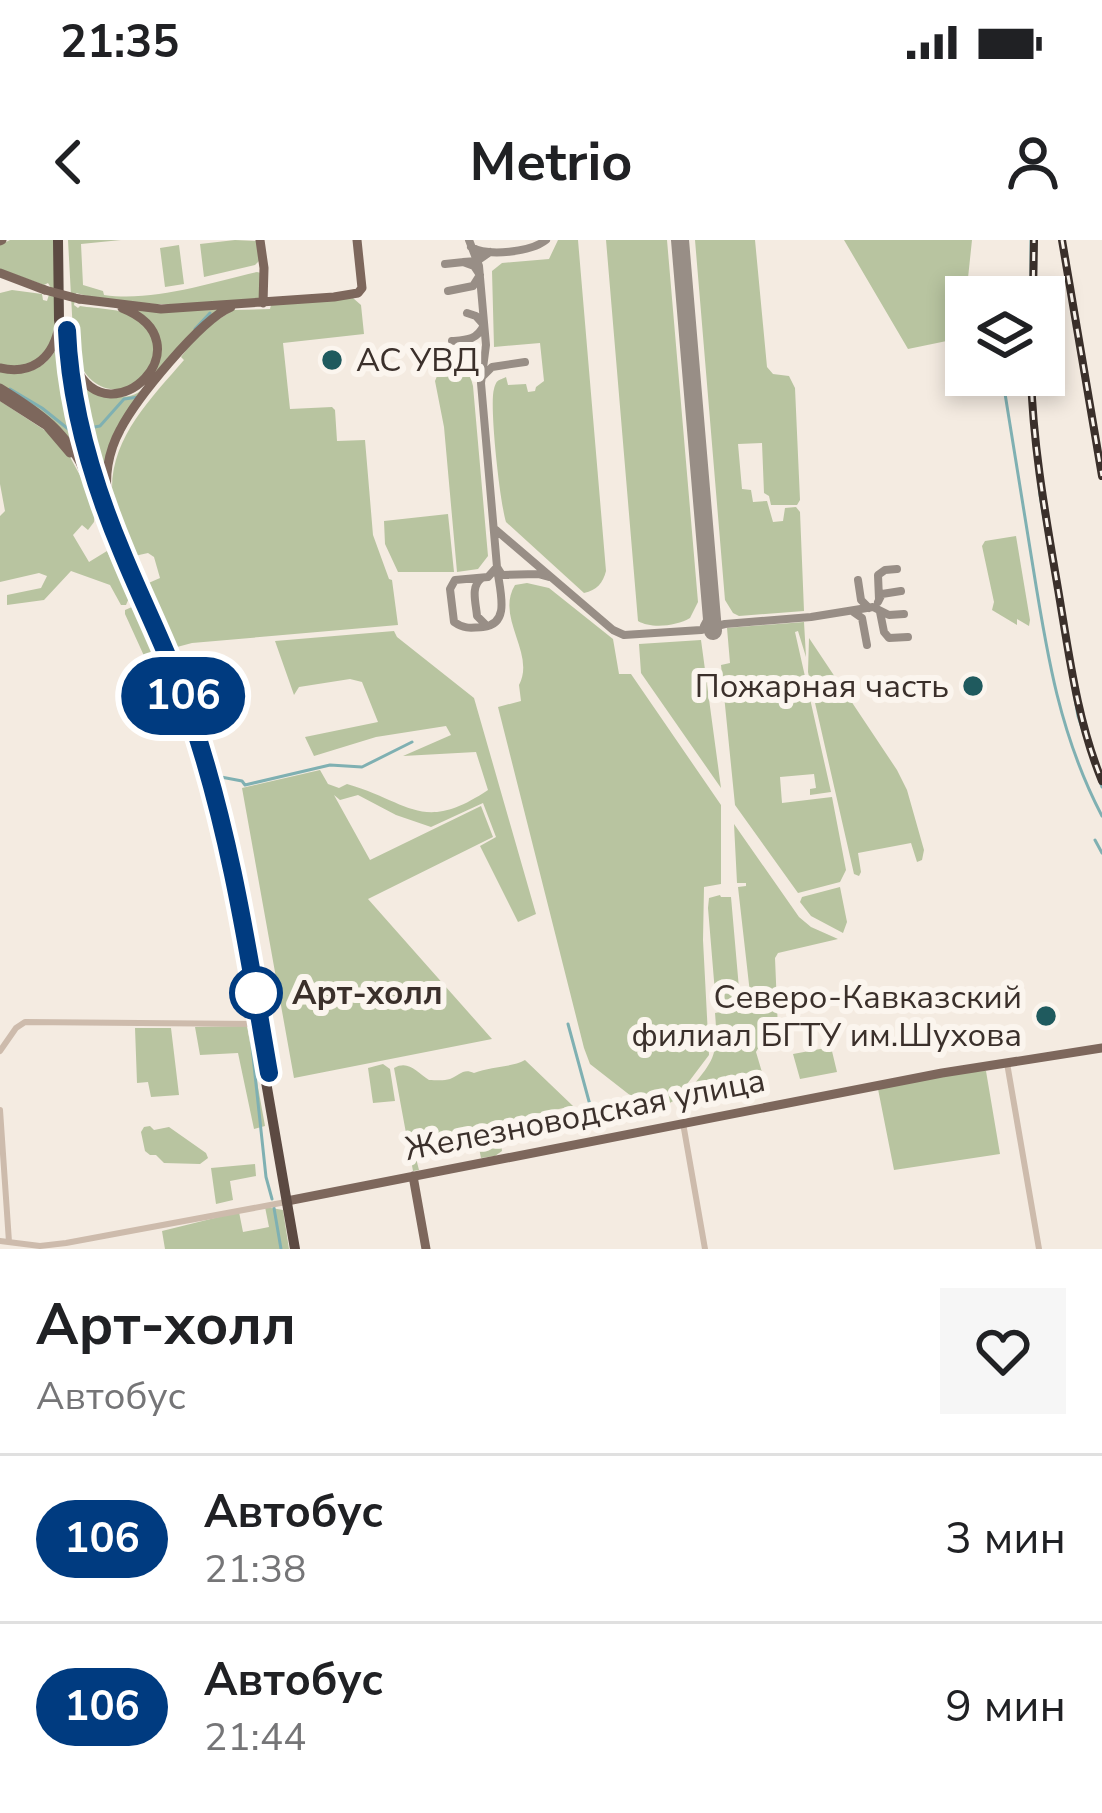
<!DOCTYPE html>
<html lang="ru">
<meta charset="utf-8">
<style>
:root{--surface:#fff;--page:#f6f6f6;--text:#202124;--muted:#757577;--line:#e0e0e0}
body{margin:0;font-family:"Nunito Sans",sans-serif;background:var(--page);color:var(--text);height:100vh;display:flex;flex-direction:column;font-size:45px;white-space:nowrap}
*{box-sizing:border-box;margin:0}
p{font-size:39px;color:var(--muted)}
.icon{flex:none;width:66px;height:66px;fill:none;stroke:currentColor;stroke-width:2;stroke-linecap:round;stroke-linejoin:round}
.map{position:relative;height:1009px;overflow:hidden}
.side{display:flex;flex-direction:column;background:var(--surface);flex:1}
.side>*{flex:none}
.badge{padding:0 24px;border-radius:39px;font-size:42px;line-height:78px}
.tools{position:absolute;left:945px;top:36px;display:grid;gap:24px}
.tools a{display:grid;place-items:center;width:120px;height:120px;border-radius:0px;background:var(--surface);box-shadow:0 6px 18px #0003;font-size:60px}
.map>.badge{position:absolute;translate:-50% -50%;box-shadow:0 0 0 6px #fff}
.round{display:grid;place-items:center;flex:none;width:126px;height:126px;border-radius:0px;background:var(--page)}
.headline{display:flex;align-items:center;justify-content:space-between;height:204px;padding:0 36px}
h1{font-size:57px;font-weight:700;line-height:90px}
ul{padding:0;list-style:none}
li{display:flex;align-items:center;gap:36px;height:168px;padding:0 36px;border-top:3px solid var(--line)}
li div{flex:1}
li b{display:block;font-size:45px}
li em{font-style:normal}
li .badge{min-width:132px;font-weight:700;text-align:center}
.status{display:flex;justify-content:space-between;align-items:center;height:84px;padding:0 60px;background:var(--surface);direction:ltr}
.status svg{height:33px;fill:currentColor}
header{display:flex;justify-content:space-between;align-items:center;height:156px;padding:0 36px;background:var(--surface);font-size:54px;font-weight:700}
.map>svg:first-child{display:block}
</style>
<div class="status"><b>21:35</b><svg viewBox="0 0 49 12"><path d="M0 12V9h3v3zM5 12V6h3v6zM10 12V3h3v9zM15 12V0h3v12zM26 1h20v11H26zM47 4h2v5h-2z"/></svg></div>
<header><svg class="icon" aria-label="back" viewBox="0 0 24 24"><path d="M15 5l-7 7 7 7"/></svg>Metrio<svg class="icon" aria-label="person" viewBox="0 0 24 24"><circle cx="12" cy="8" r="4"/><path d="M4 21q1-7 8-7t8 7"/></svg></header>
<div class="map">
<svg width="1102" height="1009" viewBox="0 0 1102 1009">
<rect width="100%" height="100%" fill="#f4ebe1"/>
<!-- green -->
<path fill="#b8c4a0" d="M10,0H54L56,92L54,102L28,128L0,125V53L12,50L42,54L43,60L47,61L51,48L48,43L44,45L0,29V5Z
M68,0H121L81,4L83,45L103,51L104,55C153,62 209,43 257,32L261,33L260,60C198,63 137,70 76,53L74,65L78,68L80,66C97,69 122,68 136,78C193,117 104,197 74,111Z
M235,0L258,1L259,21L255,25L204,37L200,4Z
M558,0H578L606,331C603,343 597,350 584,353L506,282C500,263 489,165 494,149C497,139 498,141 506,137L508,145L526,144L528,152L535,151L536,147L544,141L540,103L494,107L492,31L502,23L549,19Z
M606,0H667L698,362L690,378C677,386 651,389 638,381Z
M695,0H755L767,127L773,134L789,136L795,148L800,260L797,265H771L769,256L764,253L762,203L738,204L742,249L751,250L753,262L767,261L773,282L783,281L785,268L796,267L800,272L804,371L739,376L733,373L725,360Z
M844,0H972L966,57V97L908,109Z
M179,5L184,44L165,47L160,8Z
M353,58L361,65L364,94L283,103L290,169L332,167L335,170L337,201L365,200L373,295L389,339L392,340L398,385L192,403L177,407L170,405L142,351L144,345L160,338L154,317L148,313L130,317C124,299 115,281 113,262C105,203 149,161 184,120L181,117L200,92L233,70L270,69L271,65Z
M222,68L203,83L115,195L106,261L75,130C82,139 88,142 98,147C104,150 109,154 115,156C152,164 167,113 153,87C149,78 140,74 131,70Z
M60,101L82,218C63,183 33,166 0,144V132C28,137 49,128 60,101Z
M457,118L467,124L473,146L488,316L478,329L457,332L444,187L435,141L440,129L437,122Z
M0,161L49,193L70,217L83,241L95,273L94,282L88,290L82,285L73,295L89,322L107,311L129,358L126,365H121L110,345L71,331L44,360L7,365V355L41,348L47,336L39,333L0,342V276L5,271L0,244Z
M448,274L454,332H398L385,304L384,281Z
M1016,296L1030,380L1029,386L1017,379V385L992,370L994,362L982,306L985,301Z
M527,343L549,348L613,399L619,434H631L721,565V644L704,647L703,700L709,815L675,860C664,867 652,868 640,863L590,824L584,808L498,467L521,461L519,445C536,413 495,378 515,345Z
M132,367L160,427L150,429L125,374V370Z
M804,382L806,417L798,391L795,392L831,552L810,555V549L816,548L814,534L780,537L782,563L832,557L846,630L840,642L798,653L735,565L721,425L730,423L727,388Z
M394,391L397,397L474,458L536,674L518,682L480,606L496,597L483,563L431,587L396,575L358,555L340,560L334,555L370,620L481,566L493,597L368,659L492,799L294,838L242,548L320,530L328,544L339,548L347,544C410,562 422,594 488,550L476,512L403,516L451,495L446,486L376,497L314,516L305,497L378,482L362,442L350,439L299,447L294,455L275,401Z
M809,398L897,530L907,550L924,610L922,620L917,622L911,603L858,613L861,632L859,636L854,634L808,432Z
M701,400L721,548L641,433L639,404Z
M734,584L799,677L811,687L838,699L778,713L775,718L778,790C775,802 761,801 756,812L764,839L761,847L689,860L685,855C713,821 719,818 715,773L736,769L738,773L752,771L738,647L746,646V643H737Z
M840,647L847,682L843,693L811,676L800,662L802,657Z
M720,655L721,657H731L740,760L734,764L716,765L708,668L709,658Z
M247,786L265,886L254,889L238,813L200,815L195,787Z
M135,788H171L179,855L151,857L148,842L137,843Z
M831,807L837,832L800,839L793,814Z
M525,820L573,866L531,875L537,887L500,894L502,911L495,916L481,918L477,898L412,903L419,930L413,931L394,828C409,820 416,832 429,840C435,840 444,841 450,839C460,835 463,828 474,833C491,826 510,828 525,820Z
M383,824L390,829L395,861L373,863L368,828Z
M986,831L1000,914L894,930L878,849L961,832Z
M150,886L154,890L169,887L206,913L208,918L200,924L164,923L156,915H150L145,911L141,892L144,887Z
M255,924L256,936L230,941L233,960L216,964L211,928Z
M265,967L283,970L289,1009H165L162,991L239,972L243,992L269,987Z"/>
<g fill="none" stroke-linecap="round" stroke-linejoin="round">
<!-- stream -->
<path stroke="#7fb0b2" stroke-width="3" d="M1031,0V57
M195,89L210,73
M1002,135C1012,199 1023,263 1033,327C1047,415 1060,496 1102,576
M1028,135L1040,255L1078,476L1102,547
M10,149L42,168L72,192
M89,188L100,186L124,159L139,157
M221,537L242,541L245,545L330,525L362,527L412,502
M1095,600L1102,613
M219,608L226,644
M238,710L249,779
M568,784L590,865
M250,788L266,937L272,959
M274,968L281,1009"/>
<!-- taxiway -->
<path stroke="#988e86" stroke-width="8" d="M469,0L479,26L486,105L481,143L497,327C499,349 512,384 483,387C470,388 464,389 454,382L450,349L455,340L488,337L497,327L502,335L538,334L549,337
M471,7C488,17 531,12 546,0
M445,24L464,22
M448,51L473,46L480,35L474,26L463,22L477,21L490,12
M452,101C467,100 477,100 484,85L476,76L467,73
M483,136L492,127L525,122
M496,290L613,390L624,395L701,390L725,384L811,377L873,367L889,375L904,374
M482,338C470,346 476,363 477,376L487,386
M858,340L861,360L869,368
M879,359L878,335L885,330L897,329
M878,362L882,354L901,351
M852,371L862,378L867,405
M880,372L884,392L889,398L908,397
M704,386L712,371"/>
<!-- runway -->
<path stroke="#988e86" stroke-width="18" d="M680,0L713,391"/>
<!-- minor -->
<path stroke="#cdbbac" stroke-width="6" d="M0,811L16,788L25,782L258,784
M1007,823L1039,1009
M0,870L9,1002
M683,883L705,1009
M0,1001L40,1006L66,1003L286,962"/>
<!-- major -->
<path stroke="#7d675c" stroke-width="9" d="M260,0L264,28L263,63
M0,1L2,0
M0,33L45,50
M79,59L161,69L334,57L358,53L362,48L357,0
M67,90C70,102 70,116 76,128C111,200 210,103 122,68
M0,128C30,135 51,120 58,91
M0,148C39,172 69,192 86,236
M0,156L47,186L70,213
M119,307C112,280 103,254 108,225C110,213 114,201 120,190C136,159 200,80 231,67
M413,936L426,1009
M287,961L942,833L1102,808"/>
<!-- highway -->
<path stroke="#5c4a42" stroke-width="10" d="M58,0L59,80L77,188L101,275L121,329L181,467L227,617L295,1009"/>
<!-- rail casing -->
<g stroke="#3b302b" stroke-width="8">
<path id="rail" d="M1062,0L1102,236
M1033,57L1034,0
M1031,135C1033,207 1046,278 1058,349C1069,414 1077,480 1102,541"/>
</g>
<!-- rail -->
<use href="#rail" stroke="#fbf5ee" stroke-width="3" stroke-dasharray="9" stroke-linecap="butt"/>
<!-- major-bridge -->
<path stroke="#7d675c" stroke-width="9" d="M45,50L79,59"/>
</g>
<g fill="none" stroke-linecap="round" stroke-linejoin="round">
<!-- line casing -->
<g stroke="#fff" stroke-width="27">
<path id="line" d="M67,90C70,165 93,243 122,312C144,366 171,418 190,474C230,591 248,711 269,833"/>
</g>
<!-- line -->
<use href="#line" stroke="#003b80" stroke-width="18"/>
</g>
<!-- markers -->
<g fill="#1f5a5e" stroke="#fbf5ee" stroke-width="4.5">
<circle cx="332" cy="120" r="12"/>
<circle cx="973" cy="446" r="12"/>
<circle cx="1046" cy="776" r="12"/>
</g>
<circle fill="#fff" stroke="#003b80" stroke-width="6" cx="256" cy="753" r="24"/>
<g text-anchor="middle" dominant-baseline="central" stroke-width="12" stroke-linejoin="round" paint-order="stroke">
<!-- poi labels -->
<g font-size="33" fill="#3b302b" stroke="#fbf5ee" text-anchor="end">
<text x="356" y="120" text-anchor="start">АС УВД</text>
<text x="949" y="446">Пожарная часть</text>
<text x="1022" y="757">Северо-Кавказский<tspan x="1022" dy="38">филиал БГТУ им.Шухова</tspan></text>
</g>
<!-- stop labels -->
<g font-size="33" font-weight="bold" fill="#3b302b" stroke="#fbf5ee" text-anchor="start">
<text x="292" y="753">Арт-холл</text>
</g>
<!-- street labels -->
<g font-size="33" fill="#3b302b" stroke="#fbf5ee">
<text transform="translate(585 875) rotate(-11)">Железноводская улица</text>
</g>
</g>
</svg>
<div class="tools">
<a><svg class="icon" aria-label="layers" viewBox="0 0 24 24"><path d="M12 4l9 5-9 5-9-5zM3 14l9 5 9-5"/></svg></a>
</div>
<b class="badge" style="left:183px;top:456px;background:#003b80;color:#fff">106</b>
</div>
<section class="side">
<div class="headline"><div><h1>Арт-холл</h1><p>Автобус</p></div><a class="round"><svg class="icon" aria-label="heart" viewBox="0 0 24 24"><path d="M12 20l-8-8c-3-5 5-10 8-4 3-6 11-1 8 4z"/></svg></a></div>
<ul>
<li><span class="badge" style="background:#003b80;color:#fff">106</span><div><b>Автобус</b><p>21:38</p></div><em>3 мин</em></li>
<li><span class="badge" style="background:#003b80;color:#fff">106</span><div><b>Автобус</b><p>21:44</p></div><em>9 мин</em></li>
</ul>
</section>
